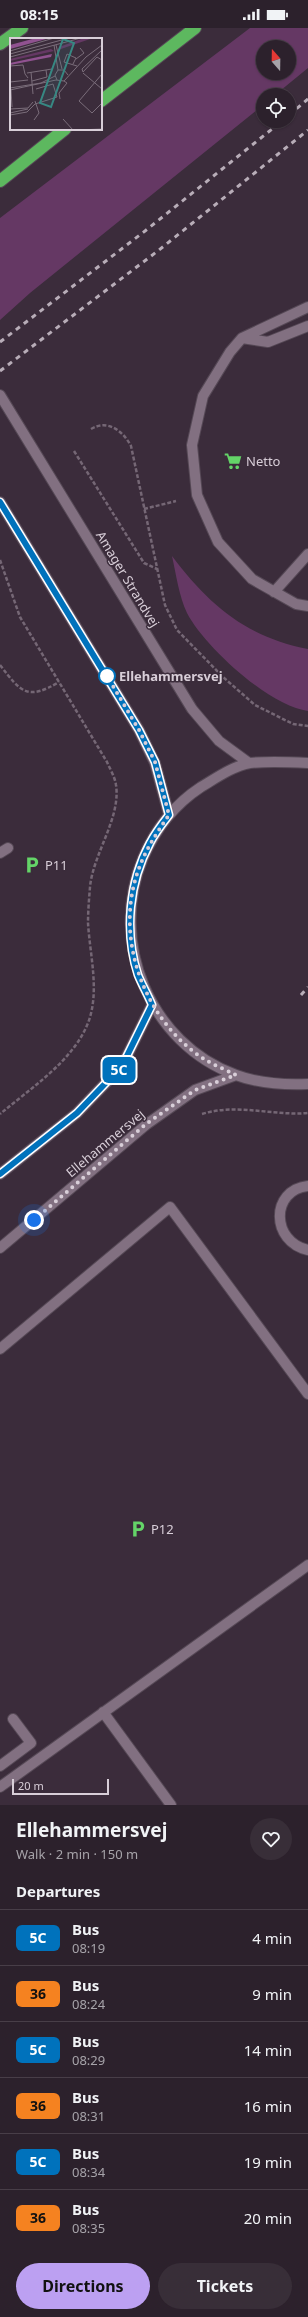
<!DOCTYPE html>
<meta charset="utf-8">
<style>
:root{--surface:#2c212c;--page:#382e38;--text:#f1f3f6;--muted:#a6a3a9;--line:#483e48;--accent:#bca0f2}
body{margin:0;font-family:"Noto Sans",sans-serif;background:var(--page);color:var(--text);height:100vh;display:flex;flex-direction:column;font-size:15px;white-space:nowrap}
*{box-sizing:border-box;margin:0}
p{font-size:13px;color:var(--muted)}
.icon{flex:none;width:22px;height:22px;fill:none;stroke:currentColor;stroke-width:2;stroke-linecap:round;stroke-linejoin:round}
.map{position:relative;height:1777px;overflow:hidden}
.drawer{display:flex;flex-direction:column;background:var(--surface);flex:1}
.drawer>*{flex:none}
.badge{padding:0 8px;border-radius:6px;font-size:14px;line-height:26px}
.needle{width:26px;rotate:340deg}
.buttons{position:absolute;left:256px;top:12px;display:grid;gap:8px}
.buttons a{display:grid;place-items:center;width:40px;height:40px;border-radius:50%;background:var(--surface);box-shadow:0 1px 3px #0004,0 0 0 1px var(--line);font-size:20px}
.scale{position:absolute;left:12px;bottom:10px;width:97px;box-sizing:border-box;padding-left:4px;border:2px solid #d8ced8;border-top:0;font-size:11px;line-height:14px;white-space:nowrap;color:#d8ced8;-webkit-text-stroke:3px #3b2c3b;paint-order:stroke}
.you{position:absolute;width:20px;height:20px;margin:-10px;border:3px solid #fff;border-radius:50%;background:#1a73e8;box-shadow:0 0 0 6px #1a73e833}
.map>.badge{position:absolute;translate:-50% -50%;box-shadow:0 0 0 2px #fff}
h2{padding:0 16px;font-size:15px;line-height:36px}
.round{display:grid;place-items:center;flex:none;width:42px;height:42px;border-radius:21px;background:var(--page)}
.head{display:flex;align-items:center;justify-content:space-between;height:68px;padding:0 16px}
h1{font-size:19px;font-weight:700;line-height:30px}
.action{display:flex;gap:8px;margin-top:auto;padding:8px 16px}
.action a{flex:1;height:46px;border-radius:24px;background:var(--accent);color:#111;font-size:16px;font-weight:700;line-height:46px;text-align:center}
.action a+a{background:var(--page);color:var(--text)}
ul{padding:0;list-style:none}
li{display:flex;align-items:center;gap:12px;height:56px;padding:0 16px;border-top:1px solid var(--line)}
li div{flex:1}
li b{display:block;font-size:15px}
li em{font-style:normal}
li .badge{min-width:44px;font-weight:700;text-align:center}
.status{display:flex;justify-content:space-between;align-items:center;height:28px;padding:0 20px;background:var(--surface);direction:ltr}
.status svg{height:11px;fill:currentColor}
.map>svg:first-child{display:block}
</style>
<div class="status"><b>08:15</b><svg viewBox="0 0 49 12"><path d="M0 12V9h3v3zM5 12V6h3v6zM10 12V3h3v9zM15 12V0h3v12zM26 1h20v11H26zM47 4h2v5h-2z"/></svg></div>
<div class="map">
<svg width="308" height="1777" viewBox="0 0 308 1777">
<rect width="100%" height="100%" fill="#3b2c3b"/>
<!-- green -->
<path fill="#653864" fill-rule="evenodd" d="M250,0H308V40L275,67H263V77L30,265L0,292V190ZM263,19H289V45H263Z
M172,528C209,577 246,609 308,621V683C270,679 204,618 187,585C179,568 176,546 172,528Z"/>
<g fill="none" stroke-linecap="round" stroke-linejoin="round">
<!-- minor casing -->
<g stroke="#554855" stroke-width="12">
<path id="minor" d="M308,279L242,310L230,324L203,368L192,417L197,467L218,514L252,551L296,576L308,578
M242,310L268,314L308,298
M0,367L192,681L219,713L249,735
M0,474L139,702L155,735L169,787
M274,564L308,526
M308,735C289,734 269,733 250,735C233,738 216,750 201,759C175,776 155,802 143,830C108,914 150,1016 236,1047C260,1056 284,1057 308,1056
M0,825L8,820
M0,1146L77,1085L122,1038L152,977
M308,1158C270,1162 271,1214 308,1222
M0,1220L147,1096L195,1062L236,1047
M0,1321L170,1179L308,1366
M103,1684L171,1777
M0,1738L31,1715L13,1691
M0,1759L308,1537"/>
</g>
<!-- highway casing -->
<g stroke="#554855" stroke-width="14">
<path id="highway" d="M0,16L22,0
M101,73L195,0
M0,153L65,101"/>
</g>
<!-- path -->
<path stroke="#756775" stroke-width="2.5" stroke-dasharray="4 2" stroke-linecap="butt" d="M91,401C108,391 123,403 131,418L165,577L177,602L223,649L255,677L293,696L308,698
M74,423L144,535L157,541
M144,481L176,473
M0,532L20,589L107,734C110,741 115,749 116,757C121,790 93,826 90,859C89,871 88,884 88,895C90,928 100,964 88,995C73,1033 31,1060 0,1086
M0,637C21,664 27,673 59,654
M202,1086C237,1075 272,1088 308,1085"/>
<!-- minor -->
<use href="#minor" stroke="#827081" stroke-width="10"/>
<!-- highway -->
<use href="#highway" stroke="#5db85f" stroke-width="12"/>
<!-- rail -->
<path stroke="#b8adb8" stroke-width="3" stroke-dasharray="5 5" stroke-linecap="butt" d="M289,87L308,71
M0,314L145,203L282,93
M0,343L159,222L308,102
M301,967L308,959"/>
</g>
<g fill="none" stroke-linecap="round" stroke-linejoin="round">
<!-- line casing -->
<g stroke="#fff" stroke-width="9">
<path id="line" d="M0,474L139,702L155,734L169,787C162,796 155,805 150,815C129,854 124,904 138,947C142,957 148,967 152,977L122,1038L77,1085L0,1146"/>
</g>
<!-- line -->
<use href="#line" stroke="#0072bc" stroke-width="6"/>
<!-- walk -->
<path stroke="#d8ced8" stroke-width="4" stroke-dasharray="0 7.2" d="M34,1192L146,1096L195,1062L236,1047C226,1042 214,1037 204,1031C145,993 115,913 137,846C144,824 156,806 169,787L155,734L139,702L107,648"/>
</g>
<!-- icons -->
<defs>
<g id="supermarket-bare" transform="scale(1.38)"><path d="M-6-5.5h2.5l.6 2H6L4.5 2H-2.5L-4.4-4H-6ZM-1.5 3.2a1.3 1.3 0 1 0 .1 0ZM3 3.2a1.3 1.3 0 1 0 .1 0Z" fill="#64d468" stroke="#3b2c3b" stroke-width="2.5" paint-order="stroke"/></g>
<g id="parking-bare" transform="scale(1.38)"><path d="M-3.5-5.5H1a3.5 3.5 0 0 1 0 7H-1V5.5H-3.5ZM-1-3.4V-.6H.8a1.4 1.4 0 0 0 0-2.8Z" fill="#64d468" stroke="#3b2c3b" stroke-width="2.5" paint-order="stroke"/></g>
</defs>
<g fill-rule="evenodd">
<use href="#supermarket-bare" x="233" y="433"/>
<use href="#parking-bare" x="32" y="837"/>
<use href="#parking-bare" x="138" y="1501"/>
</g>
<!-- markers -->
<circle fill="#fff" stroke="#0072bc" stroke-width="2" cx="107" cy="648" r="8"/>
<g text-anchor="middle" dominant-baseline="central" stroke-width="3" stroke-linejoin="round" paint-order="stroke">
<!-- poi labels -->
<g font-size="13" fill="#d8ced8" stroke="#3b2c3b" text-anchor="start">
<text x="246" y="433">Netto</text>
<text x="45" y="837">P11</text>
<text x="151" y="1501">P12</text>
</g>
<!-- street labels -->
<g font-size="13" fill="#d8ced8" stroke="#3b2c3b">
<text transform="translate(128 551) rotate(59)">Amager Strandvej</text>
<text transform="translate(105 1115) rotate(-40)">Ellehammersvej</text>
</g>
<!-- stop labels -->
<g font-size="13" font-weight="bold" fill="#d8ced8" stroke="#3b2c3b" text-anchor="start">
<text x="119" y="648">Ellehammersvej</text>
</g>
</g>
<!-- overview -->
<g transform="translate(10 10)">
<rect width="92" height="92" fill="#3b2c3b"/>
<path d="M74,0H83L48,12L49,9ZM41,11L44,13L0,23V21Z" fill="#653864"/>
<path d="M26,0H40L0,11V7ZM42,16L41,19L0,27V25Z" fill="#905290"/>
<path fill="none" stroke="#7a6d7a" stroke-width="1" d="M44,7L48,32M46,7L52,31M0,13L44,0M0,16L59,0M0,19L71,0M76,19L92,7M66,21L74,15L70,10M63,26L66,20L57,16L54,24L67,28M0,28L13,27L15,36L18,40M21,34L23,56M73,34L72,31L92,12M73,34L87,19L92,22M17,35L42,31M73,35L92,51M92,36L69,63L82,75L92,65M47,42L45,37L48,32H54L58,37M22,43L37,39L36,32M0,44L18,42M0,50L31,45L45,38M1,51L2,69M0,52L46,42L54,43L76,19M50,61L49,55L57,45L54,43M0,71L18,70L23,64M0,75L18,71M0,77L17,74L25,66L47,59L43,46L26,51M53,81L63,92M24,82L29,75L25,63M67,92L92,91"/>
<path fill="#378883" fill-opacity="0.15" stroke="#378883" stroke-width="2" d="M53,1L64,5L41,69L30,65Z"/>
<rect width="92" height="92" fill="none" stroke="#d8ced8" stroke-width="2"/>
</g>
</svg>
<div class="buttons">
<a><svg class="needle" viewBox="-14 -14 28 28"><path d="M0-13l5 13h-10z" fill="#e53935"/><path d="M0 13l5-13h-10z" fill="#a6a3a9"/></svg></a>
<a><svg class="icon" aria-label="locate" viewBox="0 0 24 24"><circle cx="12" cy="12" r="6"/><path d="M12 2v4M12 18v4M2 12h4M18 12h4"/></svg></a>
</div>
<div class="scale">20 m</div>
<div class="you" style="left:34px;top:1192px"></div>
<b class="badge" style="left:119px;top:1042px;background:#0072bc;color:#fff">5C</b>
</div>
<section class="drawer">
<div class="head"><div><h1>Ellehammersvej</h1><p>Walk · 2 min · 150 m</p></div><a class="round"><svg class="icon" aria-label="heart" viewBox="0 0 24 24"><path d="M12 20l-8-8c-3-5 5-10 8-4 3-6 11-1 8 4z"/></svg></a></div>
<h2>Departures</h2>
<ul>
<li><span class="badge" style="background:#0072bc;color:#fff">5C</span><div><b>Bus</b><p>08:19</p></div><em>4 min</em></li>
<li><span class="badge" style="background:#f58220;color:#111">36</span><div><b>Bus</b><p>08:24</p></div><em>9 min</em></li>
<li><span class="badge" style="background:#0072bc;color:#fff">5C</span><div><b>Bus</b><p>08:29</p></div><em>14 min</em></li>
<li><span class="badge" style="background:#f58220;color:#111">36</span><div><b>Bus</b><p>08:31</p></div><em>16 min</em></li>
<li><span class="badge" style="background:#0072bc;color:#fff">5C</span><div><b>Bus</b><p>08:34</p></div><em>19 min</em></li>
<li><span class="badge" style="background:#f58220;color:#111">36</span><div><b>Bus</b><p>08:35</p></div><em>20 min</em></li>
</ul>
<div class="action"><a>Directions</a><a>Tickets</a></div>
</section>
